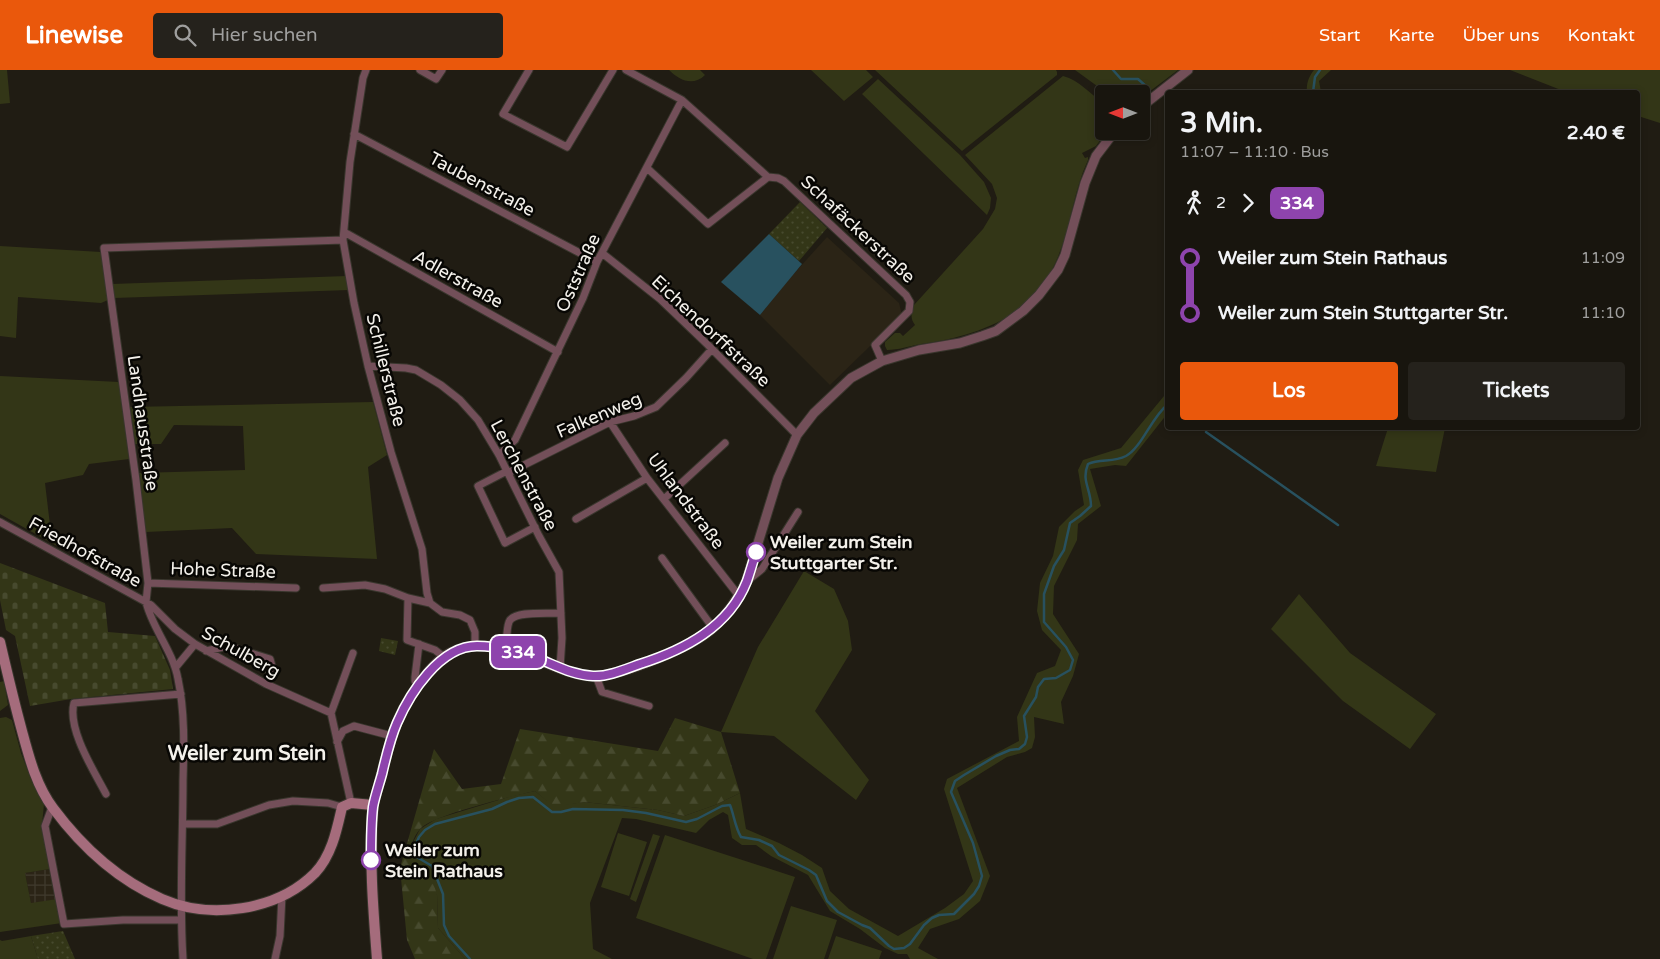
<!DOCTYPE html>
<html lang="de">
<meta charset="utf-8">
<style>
:root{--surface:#18150e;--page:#25221c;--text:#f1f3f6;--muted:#9f9f9e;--line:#36342e;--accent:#ea580c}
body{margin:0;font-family:"Varela Round",sans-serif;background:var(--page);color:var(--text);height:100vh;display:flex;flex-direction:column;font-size:19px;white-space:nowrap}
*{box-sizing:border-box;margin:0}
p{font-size:16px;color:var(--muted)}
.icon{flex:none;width:28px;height:28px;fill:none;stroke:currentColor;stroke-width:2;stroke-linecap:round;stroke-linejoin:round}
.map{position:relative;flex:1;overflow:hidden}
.drawer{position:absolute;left:1165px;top:20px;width:475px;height:340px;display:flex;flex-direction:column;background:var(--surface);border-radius:5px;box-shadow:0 2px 8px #0003,0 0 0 1px var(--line)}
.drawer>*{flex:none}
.badge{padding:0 10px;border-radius:8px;font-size:18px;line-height:32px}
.needle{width:32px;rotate:270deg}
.controls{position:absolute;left:1095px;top:15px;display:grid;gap:10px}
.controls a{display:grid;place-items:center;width:55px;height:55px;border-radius:5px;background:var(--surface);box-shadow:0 2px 8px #0003,0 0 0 1px var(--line);font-size:25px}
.map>.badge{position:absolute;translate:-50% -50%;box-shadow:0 0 0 2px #fff}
.legs{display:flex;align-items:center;gap:8px;height:55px;padding:0 15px;font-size:16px}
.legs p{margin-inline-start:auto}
.overview{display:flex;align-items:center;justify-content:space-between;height:85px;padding:0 15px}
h1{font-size:28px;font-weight:700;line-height:38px}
.action{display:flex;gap:10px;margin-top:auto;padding:10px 15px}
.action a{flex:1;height:58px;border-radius:5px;background:var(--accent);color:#fff;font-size:20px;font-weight:700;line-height:58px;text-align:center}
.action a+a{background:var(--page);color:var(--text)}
ul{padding:0 15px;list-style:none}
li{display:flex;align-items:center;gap:18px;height:55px;font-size:19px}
li i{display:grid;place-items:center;width:8px;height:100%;margin:0 6px;background:currentColor}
li i::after{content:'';width:12px;height:12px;margin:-6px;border:4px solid;border-radius:50%;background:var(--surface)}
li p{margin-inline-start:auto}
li:first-child i{background:linear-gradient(#0000 50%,currentColor 0)}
li:last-child i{background:linear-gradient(currentColor 50%,#0000 0)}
header{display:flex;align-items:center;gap:30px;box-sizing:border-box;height:70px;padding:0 25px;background:var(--accent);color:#fff}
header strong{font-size:24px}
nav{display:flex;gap:28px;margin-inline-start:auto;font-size:18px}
.search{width:350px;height:45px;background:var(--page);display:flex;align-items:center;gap:12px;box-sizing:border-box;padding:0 18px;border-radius:5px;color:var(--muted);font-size:19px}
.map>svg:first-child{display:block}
</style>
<header>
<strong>Linewise</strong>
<div class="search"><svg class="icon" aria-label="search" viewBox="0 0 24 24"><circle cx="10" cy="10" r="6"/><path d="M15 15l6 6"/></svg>Hier suchen</div>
<nav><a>Start</a><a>Karte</a><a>Über uns</a><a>Kontakt</a></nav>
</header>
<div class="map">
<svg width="1660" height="889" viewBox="0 0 1660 889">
<defs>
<pattern id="industrial-grid" width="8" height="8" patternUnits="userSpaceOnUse" patternTransform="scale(1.25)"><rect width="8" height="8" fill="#2b2416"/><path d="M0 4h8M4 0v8" fill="none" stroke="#403a2d"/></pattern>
<pattern id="forest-firs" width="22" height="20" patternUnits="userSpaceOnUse" patternTransform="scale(1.25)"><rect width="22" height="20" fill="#333617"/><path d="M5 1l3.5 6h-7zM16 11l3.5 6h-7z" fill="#474a2e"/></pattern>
<pattern id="cemetery-stones" width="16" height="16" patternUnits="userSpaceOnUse" patternTransform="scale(1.25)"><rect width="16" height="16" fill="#333617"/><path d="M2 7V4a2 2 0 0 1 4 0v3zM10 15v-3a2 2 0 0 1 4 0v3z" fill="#474a2e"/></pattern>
<pattern id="park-dots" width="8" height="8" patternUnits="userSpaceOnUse" patternTransform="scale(1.25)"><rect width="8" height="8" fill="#333617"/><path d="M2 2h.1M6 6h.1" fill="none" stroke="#474a2e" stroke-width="1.8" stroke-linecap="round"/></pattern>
</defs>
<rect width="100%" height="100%" fill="#201c13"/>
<!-- built -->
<path fill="#2b2416" d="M827,167L899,233L902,245L830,315L760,245L790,208Z"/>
<!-- industrial -->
<path fill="url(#industrial-grid)" d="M50,799L57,829L31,834L25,803Z"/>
<!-- green -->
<path fill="#333617" d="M0,0H7L10,33L0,34Z
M669,0H700L705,5C693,17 679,10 669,0Z
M811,0H866L873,7L844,31Z
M875,0H1056L1057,2V5L962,81Z
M1075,0H1178L1141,28V24H1108Z
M1314,0H1331L1319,11L1321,22H1307C1306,14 1309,6 1314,0Z
M1510,0H1660V53L1638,46V22H1566Z
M1063,6C1080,10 1089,24 1104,33V61H1107L1096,76L1082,83L1085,88L1088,87V90C1073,122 1071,157 1057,189C1034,247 977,266 921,274C910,276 898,280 887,280L885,276V272L895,263H900L903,266L915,255C910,248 911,243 914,235L983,159L995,139L997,128L992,114L965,85Z
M878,9L960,85L984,112L991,128L990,138L987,145L862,24Z
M0,176L101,182L108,230L101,233L18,227L16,268L0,266Z
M347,206L349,220L114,228L112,214Z
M0,306L119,312L129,389L89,394L83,405L45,413L50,455L57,476L0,444Z
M1164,326H1167V344L1126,396L1115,395L1090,399L1101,436L1078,454L1077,470L1054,516L1053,544L1079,584L1073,606L1061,632L1064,654L1034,647L1035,667L1032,678L1025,682L1007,687L957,718L990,806L980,831L959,849L930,859L918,878L938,889H910L907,884H898L885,878L860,859L830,841L808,805L771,786L756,775H742L732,768L728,745L723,742L709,750L696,763L636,749L622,748L590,833L593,879L612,889H465L438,858L437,825L410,788V778L420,759L436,749L512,726L535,721L554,736L584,732L658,740L684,746L715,735L740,723L746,759L779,773L802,785L822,798L830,821L849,839L898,866L945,838L964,824L973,811L944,719L947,709L1019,671L1017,647L1037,603L1055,596L1061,580L1042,560L1037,541L1040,513L1053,486L1059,457L1075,441L1084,435L1078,400L1083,390L1121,378Z
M373,332L387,385L368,397L377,489L256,484L232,458L146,462L138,403L245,400L243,356L174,355L161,374H134L129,337Z
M1388,358H1445L1436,402L1376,396Z
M804,501L834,519L848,551L852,580L815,641L869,710L856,730L774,666L721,662L758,577Z
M1299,524L1350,583L1436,644L1410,679L1343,631L1271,559Z
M4,611L8,635L0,641V612Z
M6,647L12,650L21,683L31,709L44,734L42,755L50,799L25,803L31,833L57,829L62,853L0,862V648Z
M618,763L647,772L629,826L601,817Z
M653,764L660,766L636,832L630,829Z
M665,765L795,807L766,889H753L636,848Z
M791,836L837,850L824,889H773Z
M31,866L38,889H0V870L2,871Z
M836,866L882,881L879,889H828Z"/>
<!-- forest -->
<path fill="url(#forest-firs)" d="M675,648L721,662L740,723L715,735L684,746L658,740L584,732L554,737L535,721C513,726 432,745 420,759C413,767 410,778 410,788L429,798L437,825L438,858L465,889H415L407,870L400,798L434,679L462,719L501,714L520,659L658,681Z"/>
<!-- cemetery -->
<path fill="url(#cemetery-stones)" d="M0,493L105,533L108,562L155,566L170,600L173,619L71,629L30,636L15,566L6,560L0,530Z"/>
<!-- park -->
<path fill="url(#park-dots)" d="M800,132L827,158L799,191L769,164Z
M381,568L398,571L395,585L379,581Z
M63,861L75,889H38L31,866Z"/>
<!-- water -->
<path fill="#28515f" d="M769,164L802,194L760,245L721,212Z"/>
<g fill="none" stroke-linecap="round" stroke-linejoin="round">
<!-- stream -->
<path stroke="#28515f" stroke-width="2.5" d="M1113,0L1121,9H1138L1147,17
M1313,22L1315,7L1320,0
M1206,362L1338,455
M470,889L449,866L444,855L443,824L432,796L415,786L414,779L419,767L425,760L435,754L492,739L507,732L519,728L533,727L552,742H561L573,739L623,740L646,743L686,752L697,749L722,736L730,735C734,745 735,757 741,767L759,770L772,776L779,785L809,800L816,805L827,831L838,842L862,855L870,858L889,876L894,879L904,878L910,874L924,855L932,848L939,845L954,844L974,824L979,816L982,806L973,773L951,722L955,711L964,705L996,686L1010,680L1019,679L1025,674L1027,667L1024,646L1036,627L1038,617L1044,609L1056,608L1070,600L1073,590L1066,577L1044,552V524L1054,496L1064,480L1070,453L1080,446L1091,436C1091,419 1081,411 1088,394C1100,388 1113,393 1126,386C1142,377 1151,348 1168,334"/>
<!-- minor casing -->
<g stroke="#39362d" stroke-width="9">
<path id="minor" d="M366,0L363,8L350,92L343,170L354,233L368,296L391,382L422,479L427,523L430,533L442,542L460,545L470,550L475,562V576
M420,0L436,9L442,0
M529,0L503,44L567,77L613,0
M626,0L682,30L768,107L778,108L784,111L906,225L910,232L909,241L875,275L882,291
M354,64L597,192
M647,98L708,154L768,107
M344,162L558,282
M602,183L660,229L708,275L797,365
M368,296L406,298L416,300L441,315L460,330L478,350L499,385L539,466L559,502L562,568L560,598
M610,352L647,408L739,526
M499,385L515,370L583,228L597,192L682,30
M507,401L478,416L505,473L535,457
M508,403L610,352L634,346L656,337L686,308L712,279
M664,429L725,373
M576,449L647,408
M0,452L146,532C152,558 173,581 178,609C185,642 184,677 183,711C183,770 179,830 183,889
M662,488L713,558
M746,512L762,499L798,442
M148,513L296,518
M323,518L365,515L385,519L408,528L430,533
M408,528L407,570L435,580L444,587
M419,574L415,607V611L420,615
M506,579C507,571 506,560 509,552C513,540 550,544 561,543
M206,581L228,576L270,589L272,596L266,614
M176,597L195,574
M596,606L602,622L649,636
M331,643L266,614L195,574L175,559L151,535L146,532L148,513L136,410L104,178L343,170
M337,672L343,661L354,656L392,666
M106,724C94,701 67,659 74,633L181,624
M351,733L331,643L353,583
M52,737L45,756L64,854L123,850H180
M183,754H217L269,735L293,731L328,733L342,737
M275,889L280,866L282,825"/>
</g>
<!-- tertiary casing -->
<g stroke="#39362d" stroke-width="11">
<path id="tertiary" d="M1141,37L1188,0
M373,735C381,709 386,680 396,655C404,633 425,602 443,587C452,581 465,576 475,576C510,573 541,593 573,603C580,605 588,607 595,606C624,605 692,577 713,558C727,545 738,528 746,512L778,408L797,365L814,343L851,308L882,291L919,280L960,273L982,266L996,261L1023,241L1039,225L1058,200L1065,185L1085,113L1096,86L1115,61"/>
</g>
<!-- secondary casing -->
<g stroke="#39362d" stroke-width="12">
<path id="secondary" d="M0,572C7,602 14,632 22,661C29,687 36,715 53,738C82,777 116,809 162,829C210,850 277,841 315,803C332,785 337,759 342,737L351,733L373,735C369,787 373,838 377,889"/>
</g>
<!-- minor -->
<use href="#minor" stroke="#734f59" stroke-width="7"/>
<!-- tertiary -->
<use href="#tertiary" stroke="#734f59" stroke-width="9"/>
<!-- secondary -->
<use href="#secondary" stroke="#a56c7c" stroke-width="10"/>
</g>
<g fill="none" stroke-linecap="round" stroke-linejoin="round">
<!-- line-1 casing -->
<g stroke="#fff" stroke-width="11">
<path id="line-1" d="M371,790C371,772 371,754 373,737C375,726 379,715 382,704C386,687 390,669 397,653C410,623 440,576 477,576C498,576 520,582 539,589C557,596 573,605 593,606C608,607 626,599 640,594C684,580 729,557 747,511C750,502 753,492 756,482"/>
</g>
<!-- line-1 -->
<use href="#line-1" stroke="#8e44ad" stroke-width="8"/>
</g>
<!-- markers -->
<g fill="#fff" stroke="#8e44ad" stroke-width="2.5">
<circle cx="756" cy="482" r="9"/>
<circle cx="371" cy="790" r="9"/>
</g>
<g text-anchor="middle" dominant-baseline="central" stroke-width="5" stroke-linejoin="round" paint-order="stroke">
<!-- street labels -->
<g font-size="18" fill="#f4f1eb" stroke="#080704">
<text transform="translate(482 114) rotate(28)">Taubenstraße</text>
<text transform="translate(858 159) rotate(43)">Schafäckerstraße</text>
<text transform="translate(578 203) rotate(-66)">Oststraße</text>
<text transform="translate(458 209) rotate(29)">Adlerstraße</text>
<text transform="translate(711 261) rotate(43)">Eichendorffstraße</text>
<text transform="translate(386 300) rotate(76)">Schillerstraße</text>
<text transform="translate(599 345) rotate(-23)">Falkenweg</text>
<text transform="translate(143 353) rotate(82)">Landhausstraße</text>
<text transform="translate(524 405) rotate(62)">Lerchenstraße</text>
<text transform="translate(686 431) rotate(53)">Uhlandstraße</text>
<text transform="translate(85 482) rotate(29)">Friedhofstraße</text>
<text transform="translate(223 500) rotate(2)">Hohe Straße</text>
<text transform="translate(241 582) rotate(29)">Schulberg</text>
</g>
<!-- stop labels -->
<g font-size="18" font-weight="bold" fill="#f4f1eb" stroke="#080704" text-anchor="start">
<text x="770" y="472">Weiler zum Stein<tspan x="770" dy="21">Stuttgarter Str.</tspan></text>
<text x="385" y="780">Weiler zum<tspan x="385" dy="21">Stein Rathaus</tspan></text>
</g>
<!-- quarter labels -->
<g font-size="20" font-weight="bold" fill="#f4f1eb" stroke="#080704">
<text x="247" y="684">Weiler zum Stein</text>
</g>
</g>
</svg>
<div class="controls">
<a><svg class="needle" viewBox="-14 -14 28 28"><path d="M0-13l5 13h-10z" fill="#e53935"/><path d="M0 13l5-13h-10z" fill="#9f9f9e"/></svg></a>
</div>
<b class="badge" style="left:518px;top:582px;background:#8e44ad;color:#fff">334</b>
<section class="drawer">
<div class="overview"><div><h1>3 Min.</h1><p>11:07 – 11:10 · Bus</p></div><b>2.40 €</b></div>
<div class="legs"><svg class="icon" aria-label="walk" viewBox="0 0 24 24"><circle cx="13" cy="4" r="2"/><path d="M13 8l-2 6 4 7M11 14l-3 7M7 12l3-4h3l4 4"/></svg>2<svg class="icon" aria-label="forward" viewBox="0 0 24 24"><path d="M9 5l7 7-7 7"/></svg><b class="badge" style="background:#8e44ad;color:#fff">334</b></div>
<ul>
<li><i style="color:#8e44ad"></i><b>Weiler zum Stein Rathaus</b><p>11:09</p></li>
<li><i style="color:#8e44ad"></i><b>Weiler zum Stein Stuttgarter Str.</b><p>11:10</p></li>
</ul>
<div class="action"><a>Los</a><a>Tickets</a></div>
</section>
</div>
